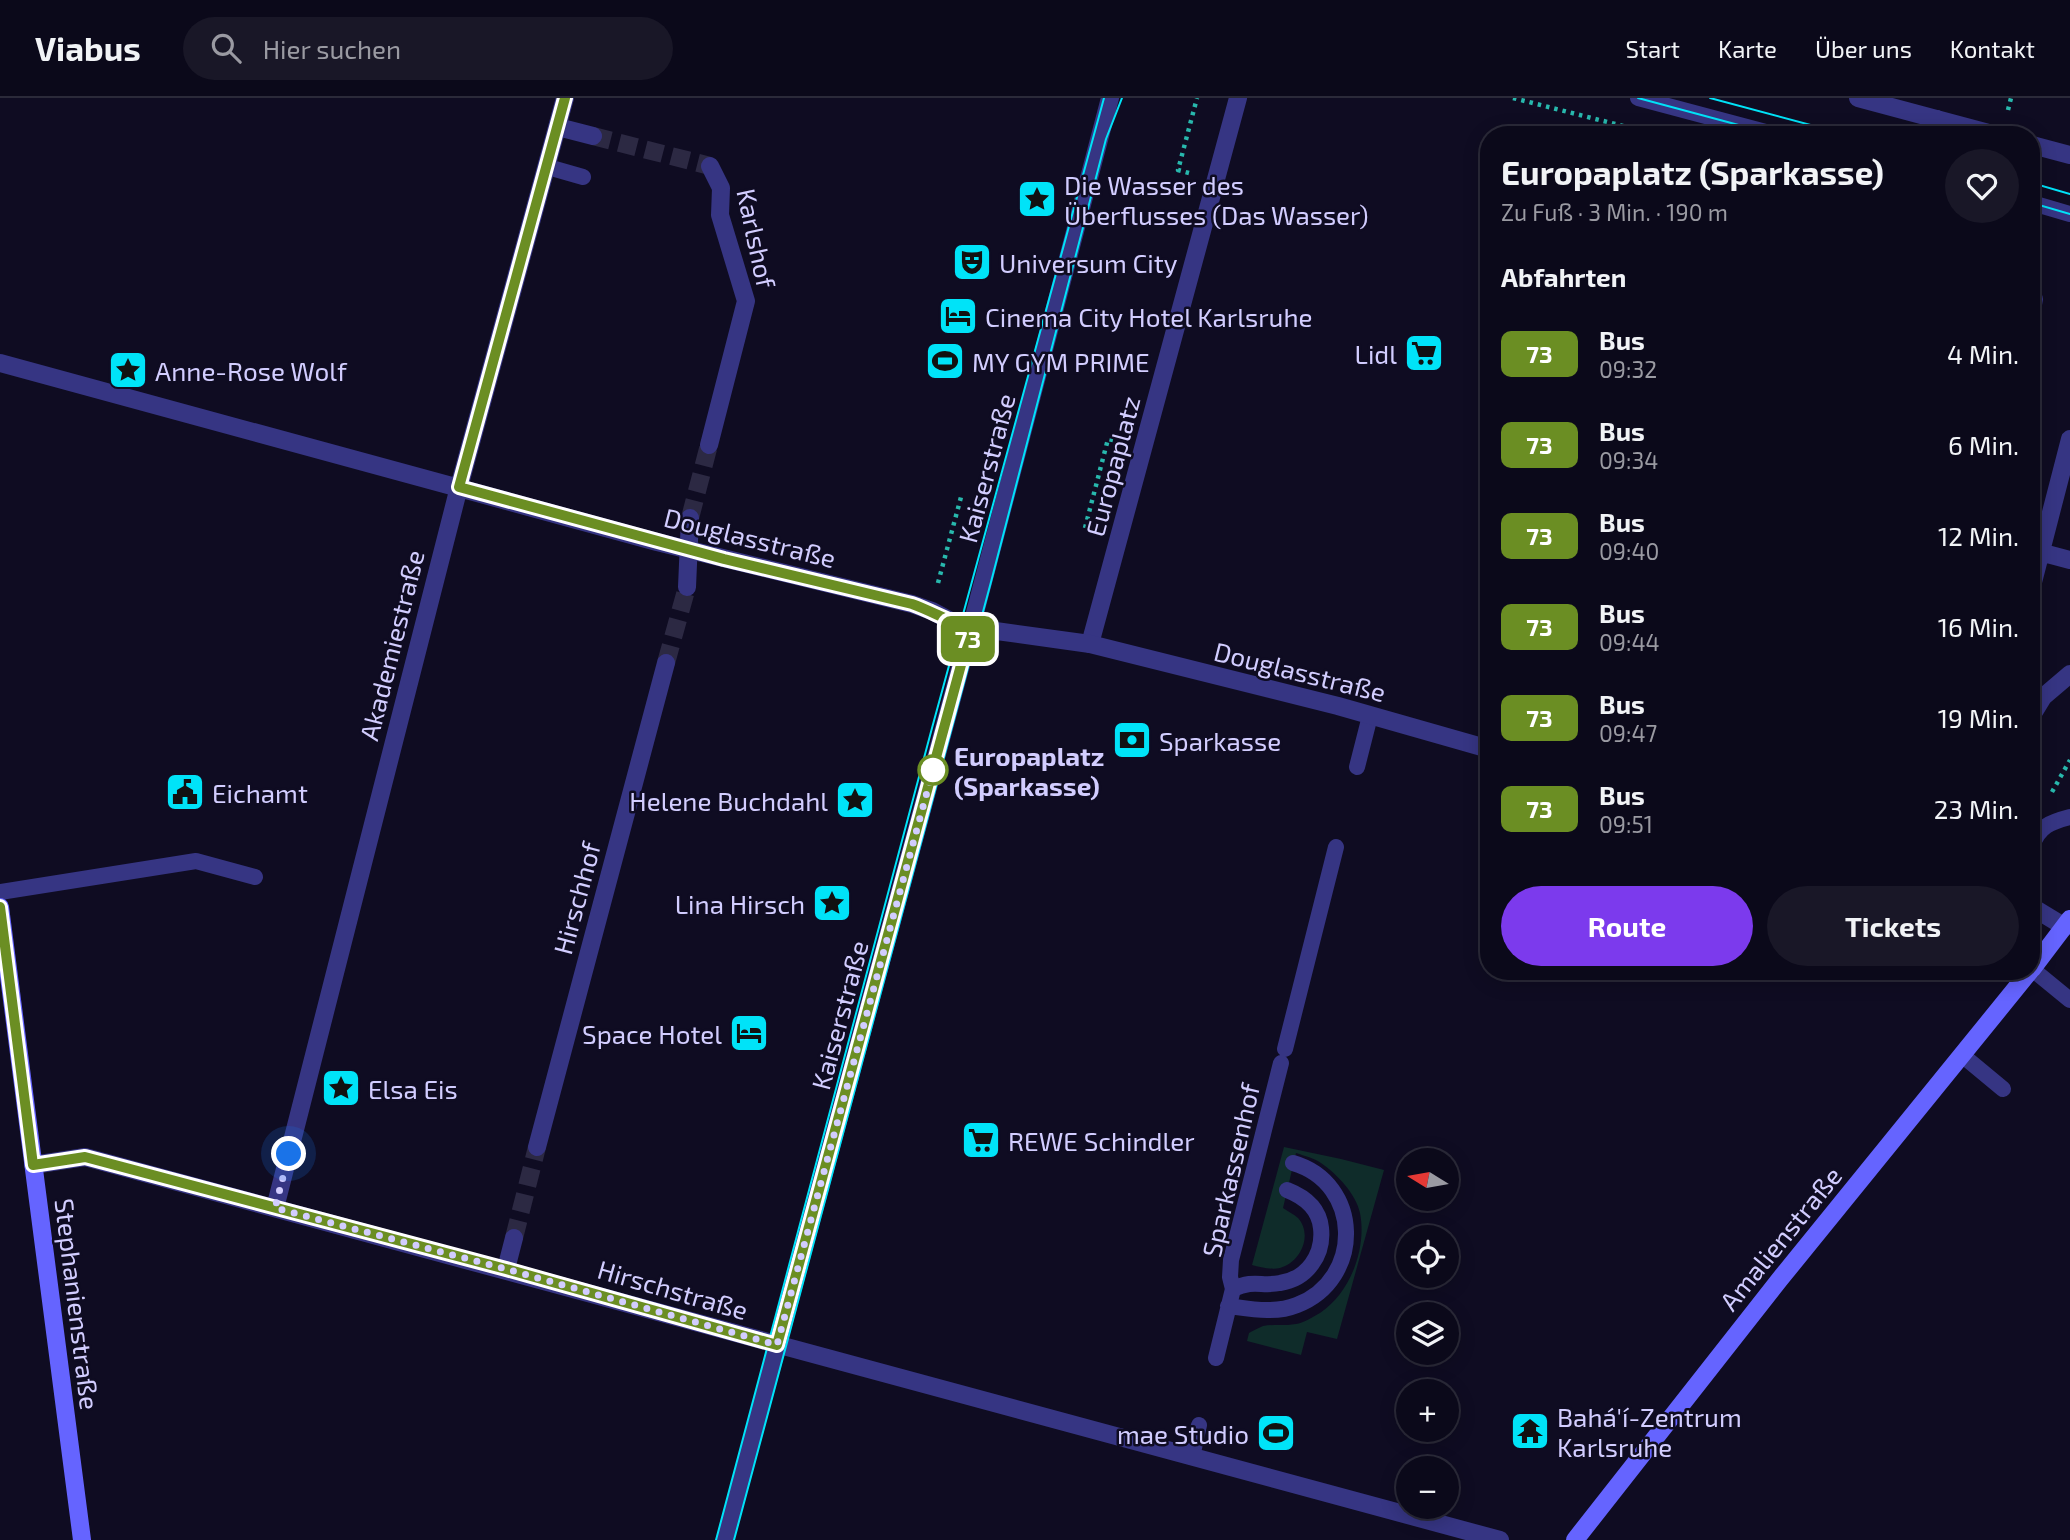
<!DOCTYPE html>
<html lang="de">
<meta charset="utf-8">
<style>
:root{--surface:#0b091a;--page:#191727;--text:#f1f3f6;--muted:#9a9aa2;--line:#2b2a39;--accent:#7c3aed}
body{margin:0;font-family:"Exo 2",sans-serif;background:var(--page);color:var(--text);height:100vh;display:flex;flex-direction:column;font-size:26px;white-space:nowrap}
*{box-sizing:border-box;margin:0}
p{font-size:23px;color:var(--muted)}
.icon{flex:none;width:38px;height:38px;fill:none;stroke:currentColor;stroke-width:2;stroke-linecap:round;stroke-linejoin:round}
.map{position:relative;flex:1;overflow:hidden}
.side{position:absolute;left:1480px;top:28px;width:560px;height:854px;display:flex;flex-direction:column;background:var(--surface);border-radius:28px;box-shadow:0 4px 18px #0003,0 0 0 2px var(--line)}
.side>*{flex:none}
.badge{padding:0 14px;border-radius:10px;font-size:24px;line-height:46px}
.needle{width:46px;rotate:281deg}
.fabs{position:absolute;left:1396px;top:1050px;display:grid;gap:14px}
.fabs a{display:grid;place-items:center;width:63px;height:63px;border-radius:50%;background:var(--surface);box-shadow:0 4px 18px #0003,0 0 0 2px var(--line);font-size:35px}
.you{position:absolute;width:35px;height:35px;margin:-18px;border:5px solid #fff;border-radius:50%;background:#1a73e8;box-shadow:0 0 0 10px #1a73e833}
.map>.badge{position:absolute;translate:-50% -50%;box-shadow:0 0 0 4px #fff}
h2{padding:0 21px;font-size:26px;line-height:63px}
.round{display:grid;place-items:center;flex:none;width:74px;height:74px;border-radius:37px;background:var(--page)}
.overview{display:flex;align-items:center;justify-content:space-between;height:119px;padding:0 21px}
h1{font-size:33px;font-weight:700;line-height:52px}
.primary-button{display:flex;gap:14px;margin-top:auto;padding:14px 21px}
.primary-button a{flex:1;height:80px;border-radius:42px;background:var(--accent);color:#fff;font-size:28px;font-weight:700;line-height:80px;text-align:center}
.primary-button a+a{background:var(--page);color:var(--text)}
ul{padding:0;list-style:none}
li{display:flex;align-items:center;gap:21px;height:91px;padding:0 21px}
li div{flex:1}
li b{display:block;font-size:26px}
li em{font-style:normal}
li .badge{min-width:77px;font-weight:700;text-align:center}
header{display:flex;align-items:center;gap:42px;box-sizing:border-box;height:98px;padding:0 35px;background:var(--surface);border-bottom:2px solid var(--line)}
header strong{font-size:33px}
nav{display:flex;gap:38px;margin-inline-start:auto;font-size:24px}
.search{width:490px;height:63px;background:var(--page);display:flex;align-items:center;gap:18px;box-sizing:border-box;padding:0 24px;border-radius:38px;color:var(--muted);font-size:26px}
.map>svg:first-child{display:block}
</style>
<header>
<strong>Viabus</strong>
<div class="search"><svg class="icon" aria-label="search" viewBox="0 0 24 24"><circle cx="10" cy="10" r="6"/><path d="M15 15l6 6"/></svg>Hier suchen</div>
<nav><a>Start</a><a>Karte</a><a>Über uns</a><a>Kontakt</a></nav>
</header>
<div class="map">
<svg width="2070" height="1442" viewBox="0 0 2070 1442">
<rect width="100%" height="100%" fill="#0f0c22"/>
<!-- green -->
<path fill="#0f2c2a" d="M1284,1049L1341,1061L1384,1072L1337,1241L1307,1234L1301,1257L1247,1243L1249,1235C1253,1233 1258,1230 1263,1228C1274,1226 1285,1228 1296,1226C1303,1225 1313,1219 1320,1215C1350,1195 1367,1151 1360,1115C1356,1096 1337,1076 1321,1065C1314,1060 1305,1058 1296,1055L1283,1110C1287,1113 1294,1116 1298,1120C1313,1137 1301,1164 1280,1170C1271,1172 1260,1169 1252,1167Z"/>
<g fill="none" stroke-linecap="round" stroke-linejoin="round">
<!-- pedestrian-tunnel -->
<path stroke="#2c2943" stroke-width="18" stroke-dasharray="18 9" stroke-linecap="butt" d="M593,38L710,68
M690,420L709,347
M666,565L687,489
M514,1140L537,1049"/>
<!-- path -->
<path stroke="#28b8ad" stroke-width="4.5" stroke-dasharray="3.5 5" stroke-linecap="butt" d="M1513,0L1627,29
M2008,12L2011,0
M1189,75L1178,72L1197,0
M1085,430L1108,341L1117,343
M938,485L961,399
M2052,694L2070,662"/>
<!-- service -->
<path stroke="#363583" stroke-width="16" d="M1638,0L1777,37
M1932,37L1937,20
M548,69L583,79
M2032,105L2070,116
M1357,669L1370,618
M2032,748C2039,728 2051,724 2070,719
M0,794L196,763L255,779
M2032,871L2070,902
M1285,951L1336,749
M1962,957L2003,991
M1233,1191C1255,1181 1261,1189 1280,1185C1307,1181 1324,1157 1321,1130C1319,1110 1305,1099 1287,1092
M1228,1208C1251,1211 1275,1216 1297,1207C1364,1181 1362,1085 1293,1065
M1216,1260L1233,1191L1230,1179L1231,1162L1281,965
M1192,1359L1199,1327"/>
<!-- pedestrian -->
<path stroke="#363583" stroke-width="18" d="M558,29L593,38
M2032,198L2034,201L2032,212
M709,347L746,203L720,117L721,90L710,68
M2032,452L2070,462
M2032,488L2070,341
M687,489L690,420
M971,530L1110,0
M1090,546L1238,0
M2032,617L2043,599L2070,576
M537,1049L666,565
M506,1171L514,1140"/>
<!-- minor -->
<path stroke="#363583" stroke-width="18" d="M0,265L657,444L912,506L932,513L960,528L1090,546L1338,608L1489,651
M2032,809L2065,829
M33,1067L85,1059C557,1185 1028,1315 1500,1442
M275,1110L459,389L565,0
M725,1442L971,530"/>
<!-- tertiary -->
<path stroke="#363583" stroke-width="18" d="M1858,0L1996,37
M2032,47L2070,57"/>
<!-- secondary -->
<path stroke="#6564ff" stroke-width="18" d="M0,809L82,1442
M2032,871L2070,821
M1575,1442L1780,1181L2030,873"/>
<!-- tram -->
<path stroke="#00e3f8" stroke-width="2" d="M1638,0L1776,37
M1710,0L1848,37
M2032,85L2070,96
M2032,105L2070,116
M716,1442L932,630L1104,0
M734,1442L991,484L1106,41L1122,0"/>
</g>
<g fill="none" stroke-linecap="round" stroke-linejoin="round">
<!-- line casing -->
<g stroke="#fff" stroke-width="16">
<path id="line" d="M0,809L33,1067L85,1059L506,1171L777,1247L971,530C951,525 932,513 912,506L724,461L459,389L565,0"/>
</g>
<!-- line -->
<use href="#line" stroke="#6b8e23" stroke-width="10"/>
<!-- walk -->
<path stroke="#d2cdff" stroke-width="7" stroke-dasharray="0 12.6" d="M289,1056L275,1110L506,1171L777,1247L933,672"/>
</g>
<!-- icons -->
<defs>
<g id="sight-square" transform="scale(2.0125)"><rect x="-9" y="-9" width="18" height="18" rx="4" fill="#00e3f8" stroke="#0f0c22"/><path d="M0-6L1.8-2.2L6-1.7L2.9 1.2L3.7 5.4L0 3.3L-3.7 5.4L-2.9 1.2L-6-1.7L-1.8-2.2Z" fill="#111"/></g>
<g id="theatre-square" transform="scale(2.0125)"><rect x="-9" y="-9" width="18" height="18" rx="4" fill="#00e3f8" stroke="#0f0c22"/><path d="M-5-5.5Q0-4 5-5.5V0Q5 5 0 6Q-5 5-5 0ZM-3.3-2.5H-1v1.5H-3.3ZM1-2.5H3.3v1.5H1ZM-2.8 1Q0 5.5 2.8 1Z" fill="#111"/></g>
<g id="hotel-square" transform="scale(2.0125)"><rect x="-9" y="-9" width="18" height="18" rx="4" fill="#00e3f8" stroke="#0f0c22"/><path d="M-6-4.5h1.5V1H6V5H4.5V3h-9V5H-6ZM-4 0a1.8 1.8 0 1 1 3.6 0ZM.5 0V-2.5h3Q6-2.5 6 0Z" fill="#111"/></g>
<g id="supermarket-square" transform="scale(2.0125)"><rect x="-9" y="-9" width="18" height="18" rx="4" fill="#00e3f8" stroke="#0f0c22"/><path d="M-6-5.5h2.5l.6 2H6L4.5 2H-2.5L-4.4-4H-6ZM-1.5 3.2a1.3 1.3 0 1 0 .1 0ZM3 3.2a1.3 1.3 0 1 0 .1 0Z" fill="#111"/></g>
<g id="stadium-square" transform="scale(2.0125)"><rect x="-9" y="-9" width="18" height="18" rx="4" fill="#00e3f8" stroke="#0f0c22"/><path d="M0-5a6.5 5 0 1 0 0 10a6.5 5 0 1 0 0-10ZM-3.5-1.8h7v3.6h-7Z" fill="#111"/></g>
<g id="bank-square" transform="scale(2.0125)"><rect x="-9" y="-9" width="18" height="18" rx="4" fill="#00e3f8" stroke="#0f0c22"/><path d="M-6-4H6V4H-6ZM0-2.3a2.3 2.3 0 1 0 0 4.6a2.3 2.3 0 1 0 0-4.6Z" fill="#111"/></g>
<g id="civic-square" transform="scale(2.0125)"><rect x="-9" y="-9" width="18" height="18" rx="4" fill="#00e3f8" stroke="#0f0c22"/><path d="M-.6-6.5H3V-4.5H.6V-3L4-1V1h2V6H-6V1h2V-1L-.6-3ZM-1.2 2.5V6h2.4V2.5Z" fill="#111"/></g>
<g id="temple-square" transform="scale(2.0125)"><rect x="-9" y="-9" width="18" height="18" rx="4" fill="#00e3f8" stroke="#0f0c22"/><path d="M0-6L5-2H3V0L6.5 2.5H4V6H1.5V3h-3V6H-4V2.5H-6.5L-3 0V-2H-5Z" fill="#111"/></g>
</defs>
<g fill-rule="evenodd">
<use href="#sight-square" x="1037" y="101"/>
<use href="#theatre-square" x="972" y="164"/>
<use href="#hotel-square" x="958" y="218"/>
<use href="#supermarket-square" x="1424" y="255"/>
<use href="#stadium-square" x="945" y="263"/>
<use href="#sight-square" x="128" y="272"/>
<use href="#bank-square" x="1132" y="642"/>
<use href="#civic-square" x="185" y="694"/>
<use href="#sight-square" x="855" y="702"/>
<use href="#sight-square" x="832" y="805"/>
<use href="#hotel-square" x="749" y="935"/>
<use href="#sight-square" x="341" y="990"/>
<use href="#supermarket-square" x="981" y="1042"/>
<use href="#temple-square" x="1530" y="1333"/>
<use href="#stadium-square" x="1276" y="1335"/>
</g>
<!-- markers -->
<circle fill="#fff" stroke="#6b8e23" stroke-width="3.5" cx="933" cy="672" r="14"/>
<g text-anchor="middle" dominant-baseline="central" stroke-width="5" stroke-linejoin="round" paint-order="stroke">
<!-- poi labels -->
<g font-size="26" fill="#d2cdff" stroke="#0f0c22" text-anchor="start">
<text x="1064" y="86">Die Wasser des<tspan x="1064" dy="30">Überflusses (Das Wasser)</tspan></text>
<text x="999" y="164">Universum City</text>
<text x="985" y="218">Cinema City Hotel Karlsruhe</text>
<text x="1397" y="255" text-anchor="end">Lidl</text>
<text x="972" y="263">MY GYM PRIME</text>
<text x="155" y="272">Anne-Rose Wolf</text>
<text x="1159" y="642">Sparkasse</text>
<text x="212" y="694">Eichamt</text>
<text x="828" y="702" text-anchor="end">Helene Buchdahl</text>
<text x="805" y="805" text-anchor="end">Lina Hirsch</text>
<text x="722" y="935" text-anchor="end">Space Hotel</text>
<text x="368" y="990">Elsa Eis</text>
<text x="1008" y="1042">REWE Schindler</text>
<text x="1557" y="1318">Bahá'í-Zentrum<tspan x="1557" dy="30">Karlsruhe</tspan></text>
<text x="1249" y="1335" text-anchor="end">mae Studio</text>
</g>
<!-- street labels -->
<g font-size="26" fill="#d2cdff" stroke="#0f0c22">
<text transform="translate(757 140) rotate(78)">Karlshof</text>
<text transform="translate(1112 368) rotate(-75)">Europaplatz</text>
<text transform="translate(986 370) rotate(-75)">Kaiserstraße</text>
<text transform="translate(750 439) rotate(14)">Douglasstraße</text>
<text transform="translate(391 547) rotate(-76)">Akademiestraße</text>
<text transform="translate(1300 573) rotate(14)">Douglasstraße</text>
<text transform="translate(576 800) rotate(-75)">Hirschhof</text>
<text transform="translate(839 917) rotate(-75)">Kaiserstraße</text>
<text transform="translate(1230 1072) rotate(-77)">Sparkassenhof</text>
<text transform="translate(1780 1140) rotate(-51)">Amalienstraße</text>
<text transform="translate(673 1191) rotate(16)">Hirschstraße</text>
<text transform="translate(78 1206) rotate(83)">Stephanienstraße</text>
</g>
<!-- stop labels -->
<g font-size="26" font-weight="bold" fill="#d2cdff" stroke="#0f0c22" text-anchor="start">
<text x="954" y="657">Europaplatz<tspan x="954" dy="30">(Sparkasse)</tspan></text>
</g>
</g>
</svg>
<div class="fabs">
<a><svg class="needle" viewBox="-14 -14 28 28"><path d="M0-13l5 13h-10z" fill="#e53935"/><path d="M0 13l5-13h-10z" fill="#9a9aa2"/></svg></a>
<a><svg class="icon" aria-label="locate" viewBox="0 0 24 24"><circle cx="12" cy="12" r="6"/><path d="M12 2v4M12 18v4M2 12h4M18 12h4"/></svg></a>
<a><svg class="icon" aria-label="layers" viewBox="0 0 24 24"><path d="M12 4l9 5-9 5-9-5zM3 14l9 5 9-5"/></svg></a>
<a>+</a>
<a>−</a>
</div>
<div class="you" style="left:289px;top:1056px"></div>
<b class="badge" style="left:968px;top:541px;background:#6b8e23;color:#fff">73</b>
<section class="side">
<div class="overview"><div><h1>Europaplatz (Sparkasse)</h1><p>Zu Fuß · 3 Min. · 190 m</p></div><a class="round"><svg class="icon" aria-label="heart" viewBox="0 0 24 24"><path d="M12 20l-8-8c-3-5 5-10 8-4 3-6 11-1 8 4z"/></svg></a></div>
<h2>Abfahrten</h2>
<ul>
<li><span class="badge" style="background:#6b8e23;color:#fff">73</span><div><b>Bus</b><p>09:32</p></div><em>4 Min.</em></li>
<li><span class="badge" style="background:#6b8e23;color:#fff">73</span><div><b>Bus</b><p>09:34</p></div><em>6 Min.</em></li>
<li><span class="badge" style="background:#6b8e23;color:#fff">73</span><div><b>Bus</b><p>09:40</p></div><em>12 Min.</em></li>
<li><span class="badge" style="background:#6b8e23;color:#fff">73</span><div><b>Bus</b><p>09:44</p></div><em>16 Min.</em></li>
<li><span class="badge" style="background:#6b8e23;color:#fff">73</span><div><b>Bus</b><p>09:47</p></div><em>19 Min.</em></li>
<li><span class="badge" style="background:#6b8e23;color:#fff">73</span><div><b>Bus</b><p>09:51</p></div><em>23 Min.</em></li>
</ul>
<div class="primary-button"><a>Route</a><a>Tickets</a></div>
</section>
</div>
